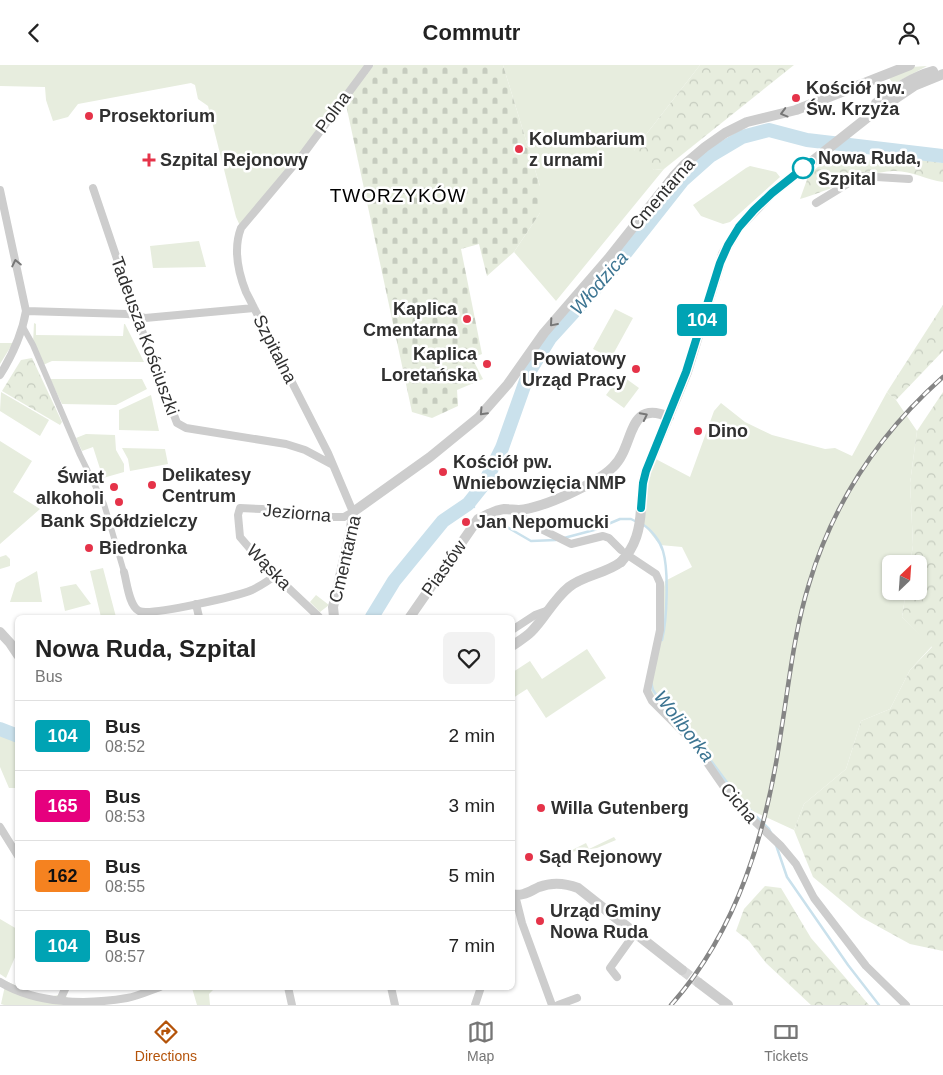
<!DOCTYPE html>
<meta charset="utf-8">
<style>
:root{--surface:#fff;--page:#f2f2f2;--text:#222;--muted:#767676;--line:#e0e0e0;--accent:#b45309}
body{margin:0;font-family:Helvetica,sans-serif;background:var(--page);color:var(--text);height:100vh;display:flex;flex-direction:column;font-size:19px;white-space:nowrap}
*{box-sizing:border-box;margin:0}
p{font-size:16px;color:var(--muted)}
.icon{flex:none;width:28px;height:28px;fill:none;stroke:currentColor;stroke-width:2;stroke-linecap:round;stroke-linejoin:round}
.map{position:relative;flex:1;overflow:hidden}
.details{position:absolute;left:15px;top:550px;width:500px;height:375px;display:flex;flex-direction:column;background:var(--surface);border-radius:8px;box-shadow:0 1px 4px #0004}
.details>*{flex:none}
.badge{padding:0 10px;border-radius:4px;font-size:18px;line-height:32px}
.needle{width:32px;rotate:25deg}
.controls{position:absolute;left:882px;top:490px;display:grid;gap:10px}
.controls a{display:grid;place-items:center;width:45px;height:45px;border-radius:8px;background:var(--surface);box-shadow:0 1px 4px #0004;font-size:25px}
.map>.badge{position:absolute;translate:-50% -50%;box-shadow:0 0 0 2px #fff}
.round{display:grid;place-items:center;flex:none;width:52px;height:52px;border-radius:8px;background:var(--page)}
.summary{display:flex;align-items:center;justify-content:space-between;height:85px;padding:0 20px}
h1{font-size:24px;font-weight:800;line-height:38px}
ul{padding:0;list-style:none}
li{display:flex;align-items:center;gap:15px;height:70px;padding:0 20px;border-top:1px solid var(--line)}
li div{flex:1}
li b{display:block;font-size:19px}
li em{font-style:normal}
li .badge{min-width:55px;font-weight:700;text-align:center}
header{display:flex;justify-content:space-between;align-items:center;height:65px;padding:0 20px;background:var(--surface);font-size:22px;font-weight:800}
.tabs{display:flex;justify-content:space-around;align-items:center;height:70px;border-top:1px solid var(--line);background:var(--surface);font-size:14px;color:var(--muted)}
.tabs a{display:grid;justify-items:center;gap:2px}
.tabs .selected{color:var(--accent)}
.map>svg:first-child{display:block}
</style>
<header><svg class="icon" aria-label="back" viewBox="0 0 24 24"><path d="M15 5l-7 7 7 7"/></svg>Commutr<svg class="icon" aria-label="person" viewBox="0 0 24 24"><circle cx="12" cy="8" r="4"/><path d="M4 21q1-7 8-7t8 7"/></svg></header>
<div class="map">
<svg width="943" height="940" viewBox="0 0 943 940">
<defs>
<pattern id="forest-crowns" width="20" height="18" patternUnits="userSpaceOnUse" patternTransform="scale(1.25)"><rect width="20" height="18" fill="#e7edde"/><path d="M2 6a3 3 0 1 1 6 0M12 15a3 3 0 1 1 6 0" fill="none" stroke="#c6ccbf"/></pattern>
<pattern id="cemetery-stones" width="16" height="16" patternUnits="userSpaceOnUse" patternTransform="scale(1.25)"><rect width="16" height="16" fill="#e7edde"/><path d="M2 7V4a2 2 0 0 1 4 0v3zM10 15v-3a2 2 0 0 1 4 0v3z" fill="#c6ccbf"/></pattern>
</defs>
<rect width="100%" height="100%" fill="#fff"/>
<!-- green -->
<path fill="#e7edde" d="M0,0H374L241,163L236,152L208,41L198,34L195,20L191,18L78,39L68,52L53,56L46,35L45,22L0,21Z
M503,0H700L634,85L654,105L664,104L556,236L514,187L540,148V121Z
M927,1L897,17H892L889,13L911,2Z
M750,101L776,107L780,112L730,157L723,159L701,151L693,140L746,103Z
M199,176L206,202L153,203L150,181Z
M615,244L633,253L611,293L593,284Z
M34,258L36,259V270L123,271L124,259H125L144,297L52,296L43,300L33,279Z
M0,278H13L0,299Z
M621,310L639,323L624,343L606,330Z
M50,314H142L147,324L116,340L62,339Z
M1,327L49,355L40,371L0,346Z
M887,327L896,335L917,366L910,418L913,480L910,499H891V526H906L902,552L932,581L910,605L890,644L861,656L846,704L804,739L794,765L735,738L692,676L647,626L665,516L692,502L682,482L660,480L644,460L641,443L652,392L690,412L714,346L721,338L745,357L772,370L825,384L835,383L852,391Z
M151,330L159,366L119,365V345Z
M86,369L115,370L116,385L124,399V407L103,413L93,382L82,386L76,373Z
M0,376L32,396L13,427L40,444L0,479Z
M122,383L165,384L168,399L130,406L128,394Z
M6,490L10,494V501L0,504V492Z
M103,503L116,552H101L90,506Z
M37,506L42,537H10L16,518Z
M76,519L91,539L65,546L60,522Z
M316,530L329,540L320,547L310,537Z
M587,584L606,613L546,653L527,624L513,633V607L530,596L542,614Z
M0,664L17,671V723H9L0,702Z
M614,772L616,775L597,783L570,787V786L586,778L589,784Z
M0,854L17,864V890H16L6,913L0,909Z
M6,916L17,921L18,922L21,923L44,933L63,929L73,937V940H4L1,939Z
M192,923H212L213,925L209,929L210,940H197Z"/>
<!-- forest -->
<path fill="url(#forest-crowns)" d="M700,0H794L664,104L654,105L638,94L634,85Z
M873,88L943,98V117C927,115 910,105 893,106C860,108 832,125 800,134L809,109L828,94L853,95L868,98Z
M943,240V286L896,335L887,327Z
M32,293L62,357L60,360L2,326L21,295Z
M943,327V886L910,879L861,852L813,812L794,765L804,739L846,704L861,656L890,644L910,605L932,582L902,552L906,526H919V499H910L913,480L910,418L917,366Z
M765,821L781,823L811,873L869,940H811L766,898L749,876L736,866L744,844Z"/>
<!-- cemetery -->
<path fill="url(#cemetery-stones)" d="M374,0H503L540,121V148L514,187L487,211L479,179L461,184L482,289L472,293L483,314L457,325L458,341L432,353L412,347L345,35Z"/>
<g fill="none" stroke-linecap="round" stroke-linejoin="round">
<!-- stream -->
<path stroke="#cae1ec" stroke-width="2.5" d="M468,439L474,442
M500,458L531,476L556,475
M642,459C651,464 660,476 663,486C669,506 667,555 662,575
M564,473L594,465L620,454H631L637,457
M651,617L653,625L659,634L692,670L740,735L769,764L771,768
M776,780L787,812L848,900L879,940"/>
<!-- river -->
<path stroke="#cae1ec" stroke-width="14" d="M372,552L394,516L443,456L468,439L484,419L502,383L529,307L550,273L612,205L683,115L710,91L742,72L769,65L807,75L943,91
M0,664L18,671"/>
<!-- tertiary-tunnel -->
<path stroke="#d6d6d6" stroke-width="10" stroke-dasharray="10 5" stroke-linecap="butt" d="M682,905L699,918"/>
<!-- pedestrian -->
<path stroke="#cdcdcd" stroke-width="6" d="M23,262L33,280L80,390L104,439L124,507"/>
<!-- minor -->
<path stroke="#cdcdcd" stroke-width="8" d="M93,123L136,250L177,358L186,363L286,379L305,385L333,400
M0,125L26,246C22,270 13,289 0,310
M816,138L860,111L909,114
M26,246L127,249L136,250L145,253L254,243
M520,445L522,452L531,459L571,479L603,471L609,473L621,485
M632,493L656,509L660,518V565L647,626L652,636L692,676L735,738L781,781L796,799L814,833L866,901L906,940
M124,507C127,518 129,541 139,546C151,551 238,531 252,525C260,521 268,517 275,510
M196,539L199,552
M319,552L265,501L240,472L238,450L240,443L262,444L329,452H344L353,447L328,388L246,227C238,207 233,184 241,163L304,88L369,0
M512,565L535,550L546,546
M0,762L18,791
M515,830L522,858L552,940
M617,912L610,903L635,868
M0,917C36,939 87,940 127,933C138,931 149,926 160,922
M288,922L292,940
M391,922L395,940
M60,935L66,922
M475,940L481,922
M558,940L577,933"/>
<!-- tertiary -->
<path stroke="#cdcdcd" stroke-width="10" d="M876,38C894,25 911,12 933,6
M641,443L643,418L646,406L687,307L723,189L739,162L772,128L868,52L914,21L943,9
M334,552L333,542L351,464L353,447L430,392L479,352L508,319L544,268L608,194L673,112L685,99L705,82L725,68L747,57L796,45L910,0
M410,552L478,454C487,450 495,445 504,444C509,444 514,445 519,445C543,443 596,419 613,402C635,382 626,333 669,352
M0,567L10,578L18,590
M512,581C519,576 526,572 531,567C545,553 553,535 569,522C584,510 605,509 621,497
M512,829C523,832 530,826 539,822C552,817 565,818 578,823L682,905
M699,918L728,940"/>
<!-- rail casing -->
<g stroke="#858585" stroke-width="4.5">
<path id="rail" d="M671,940C738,865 767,765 781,667C789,618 794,567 809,519C833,438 880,368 943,312"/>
</g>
<!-- rail -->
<use href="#rail" stroke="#fff" stroke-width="2.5" stroke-dasharray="8" stroke-linecap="butt"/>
<!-- tertiary-bridge -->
<path stroke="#cdcdcd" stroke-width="10" d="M621,497C636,481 640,464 641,443"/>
</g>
<!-- one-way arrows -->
<defs><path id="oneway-chevron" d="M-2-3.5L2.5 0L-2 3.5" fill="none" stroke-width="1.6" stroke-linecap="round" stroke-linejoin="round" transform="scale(1.25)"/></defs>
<g stroke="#777">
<use href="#oneway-chevron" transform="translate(784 48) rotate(165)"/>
<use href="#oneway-chevron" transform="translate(16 198) rotate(-102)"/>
<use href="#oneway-chevron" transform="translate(553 258) rotate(131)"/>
<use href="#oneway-chevron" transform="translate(483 347) rotate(133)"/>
<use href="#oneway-chevron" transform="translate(644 351) rotate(-27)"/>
</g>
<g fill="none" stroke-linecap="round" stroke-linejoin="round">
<!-- line casing -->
<g stroke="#fff" stroke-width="11">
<path id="line" d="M641,443L643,418L646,406L686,307L720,198L728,180L739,162L754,145L772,128L811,97"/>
</g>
<!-- line -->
<use href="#line" stroke="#00a3b4" stroke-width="8"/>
</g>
<!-- markers -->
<g fill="#e53349" stroke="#fff" stroke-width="2">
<circle cx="796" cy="33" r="5"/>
<circle cx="89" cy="51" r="5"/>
<circle cx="519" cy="84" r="5"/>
<path d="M146.5 87.5h5v5h5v5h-5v5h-5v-5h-5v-5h5z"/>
<circle cx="467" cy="254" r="5"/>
<circle cx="487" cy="299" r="5"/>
<circle cx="636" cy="304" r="5"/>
<circle cx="698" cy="366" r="5"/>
<circle cx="443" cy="407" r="5"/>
<circle cx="152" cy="420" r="5"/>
<circle cx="114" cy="422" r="5"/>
<circle cx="119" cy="437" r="5"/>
<circle cx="466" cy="457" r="5"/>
<circle cx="89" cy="483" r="5"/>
<circle cx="541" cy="743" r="5"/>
<circle cx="529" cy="792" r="5"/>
<circle cx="540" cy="856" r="5"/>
</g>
<circle fill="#fff" stroke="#00a3b4" stroke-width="2.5" cx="803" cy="103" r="10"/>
<g text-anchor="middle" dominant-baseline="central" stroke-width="5" stroke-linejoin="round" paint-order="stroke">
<!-- poi labels -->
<g font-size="18" font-weight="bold" fill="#303030" stroke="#fff" text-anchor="start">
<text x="806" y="23">Kościół pw.<tspan x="806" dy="21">Św. Krzyża</tspan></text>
<text x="99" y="51">Prosektorium</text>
<text x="529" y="74">Kolumbarium<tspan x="529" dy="21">z urnami</tspan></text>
<text x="160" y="95">Szpital Rejonowy</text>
<text x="457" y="244" text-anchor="end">Kaplica<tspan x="457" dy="21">Cmentarna</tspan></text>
<text x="477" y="289" text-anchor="end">Kaplica<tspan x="477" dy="21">Loretańska</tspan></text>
<text x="626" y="294" text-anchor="end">Powiatowy<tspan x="626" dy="21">Urząd Pracy</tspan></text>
<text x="708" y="366">Dino</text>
<text x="453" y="397">Kościół pw.<tspan x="453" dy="21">Wniebowzięcia NMP</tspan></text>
<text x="162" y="410">Delikatesy<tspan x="162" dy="21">Centrum</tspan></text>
<text x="104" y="412" text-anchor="end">Świat<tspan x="104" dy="21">alkoholi</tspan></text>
<text x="119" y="456" text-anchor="middle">Bank Spółdzielczy</text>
<text x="476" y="457">Jan Nepomucki</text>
<text x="99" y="483">Biedronka</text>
<text x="551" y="743">Willa Gutenberg</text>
<text x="539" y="792">Sąd Rejonowy</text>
<text x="550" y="846">Urząd Gminy<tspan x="550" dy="21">Nowa Ruda</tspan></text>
</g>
<!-- street labels -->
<g font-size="18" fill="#303030" stroke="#fff">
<text transform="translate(333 47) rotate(-54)">Polna</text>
<text transform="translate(662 129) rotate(-49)">Cmentarna</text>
<text transform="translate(145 271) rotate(70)">Tadeusza Kościuszki</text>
<text transform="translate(275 284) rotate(63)">Szpitalna</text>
<text transform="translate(297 448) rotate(5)">Jeziorna</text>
<text transform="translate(345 494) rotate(-77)">Cmentarna</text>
<text transform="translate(269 502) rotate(46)">Wąska</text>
<text transform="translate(444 503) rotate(-55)">Piastów</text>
<text transform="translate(739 738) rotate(50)">Cicha</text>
</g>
<!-- stop labels -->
<g font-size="18" font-weight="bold" fill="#303030" stroke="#fff" text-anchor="start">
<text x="818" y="93">Nowa Ruda,<tspan x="818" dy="21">Szpital</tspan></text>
</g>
<!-- neighbourhood labels -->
<g font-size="19" letter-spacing="1" fill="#000" stroke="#fff">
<text x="398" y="130">TWORZYKÓW</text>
</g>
<!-- water labels -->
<g font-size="19" font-style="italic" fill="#3d7592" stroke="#fff">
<text transform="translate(599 218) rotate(-49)">Włodzica</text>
<text transform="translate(684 661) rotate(52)">Woliborka</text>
</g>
</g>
</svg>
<div class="controls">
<a><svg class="needle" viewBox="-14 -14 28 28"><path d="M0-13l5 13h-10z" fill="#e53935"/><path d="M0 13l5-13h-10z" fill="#767676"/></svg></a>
</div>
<b class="badge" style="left:702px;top:255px;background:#00a3b4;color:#fff">104</b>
<section class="details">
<div class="summary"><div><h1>Nowa Ruda, Szpital</h1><p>Bus</p></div><a class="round"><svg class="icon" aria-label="heart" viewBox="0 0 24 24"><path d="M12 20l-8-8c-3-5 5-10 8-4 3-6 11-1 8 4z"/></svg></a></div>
<ul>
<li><span class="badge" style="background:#00a3b4;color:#fff">104</span><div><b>Bus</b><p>08:52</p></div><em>2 min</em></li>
<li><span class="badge" style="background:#e6007e;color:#fff">165</span><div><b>Bus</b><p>08:53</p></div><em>3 min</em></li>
<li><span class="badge" style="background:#f58220;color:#111">162</span><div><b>Bus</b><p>08:55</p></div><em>5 min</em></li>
<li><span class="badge" style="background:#00a3b4;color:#fff">104</span><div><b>Bus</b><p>08:57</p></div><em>7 min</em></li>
</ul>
</section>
</div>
<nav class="tabs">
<a class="selected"><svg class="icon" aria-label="directions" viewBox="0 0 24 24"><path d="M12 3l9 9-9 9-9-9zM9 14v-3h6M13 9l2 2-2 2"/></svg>Directions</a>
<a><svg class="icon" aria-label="map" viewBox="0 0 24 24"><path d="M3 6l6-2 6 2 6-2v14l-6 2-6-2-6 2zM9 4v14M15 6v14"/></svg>Map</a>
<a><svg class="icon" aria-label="tickets" viewBox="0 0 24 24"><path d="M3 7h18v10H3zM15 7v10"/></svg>Tickets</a>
</nav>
